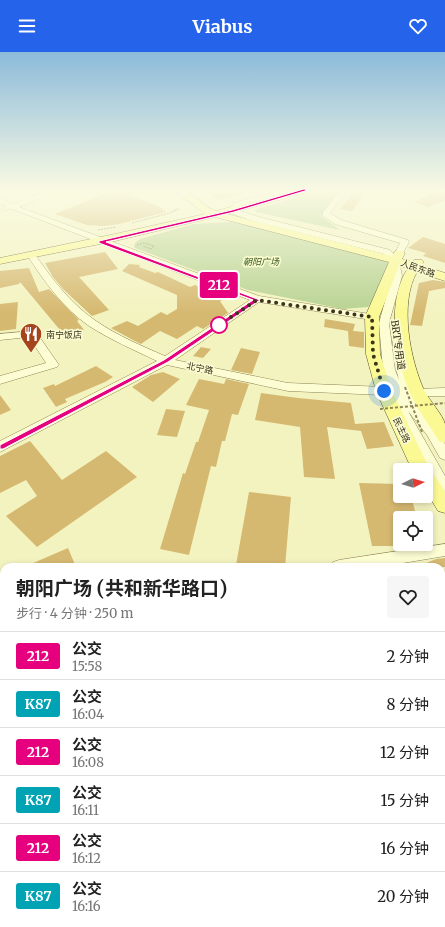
<!DOCTYPE html>
<html lang="zh">
<meta charset="utf-8">
<style>
:root{--surface:#fff;--page:#f6f6f6;--text:#222;--muted:#767676;--line:#e0e0e0;--accent:#2563eb}
body{margin:0;font-family:Merriweather,"Noto Sans SC",serif;background:var(--page);color:var(--text);height:100vh;display:flex;flex-direction:column;font-size:15px;white-space:nowrap}
*{box-sizing:border-box;margin:0}
p{font-size:13px;color:var(--muted)}
.icon{flex:none;width:22px;height:22px;fill:none;stroke:currentColor;stroke-width:2;stroke-linecap:round;stroke-linejoin:round}
.map{position:relative;flex:1;overflow:hidden}
.side{position:absolute;left:0px;top:511px;width:445px;height:364px;display:flex;flex-direction:column;background:var(--surface);border-radius:12px 12px 0 0;box-shadow:0 2px 6px #0003}
.side>*{flex:none}
.badge{padding:0 8px;border-radius:3px;font-size:14px;line-height:26px}
.needle{width:26px;rotate:85deg}
.fabs{position:absolute;left:393px;top:411px;display:grid;gap:8px}
.fabs a{display:grid;place-items:center;width:40px;height:40px;border-radius:4px;background:var(--surface);box-shadow:0 2px 6px #0003;font-size:20px}
.you{position:absolute;width:20px;height:20px;margin:-10px;border:3px solid #fff;border-radius:50%;background:#1a73e8;box-shadow:0 0 0 6px #1a73e833}
.map>.badge{position:absolute;translate:-50% -50%;box-shadow:0 0 0 2px #fff}
.round{display:grid;place-items:center;flex:none;width:42px;height:42px;border-radius:4px;background:var(--page)}
.summary{display:flex;align-items:center;justify-content:space-between;height:68px;padding:0 16px}
h1{font-size:19px;font-weight:700;line-height:30px}
ul{padding:0;list-style:none}
li{display:flex;align-items:center;gap:12px;height:48px;padding:0 16px;border-top:1px solid var(--line)}
li div{flex:1}
li b{display:block;font-size:15px}
li em{font-style:normal}
li .badge{min-width:44px;font-weight:700;text-align:center}
header{display:flex;justify-content:space-between;align-items:center;height:52px;padding:0 16px;background:var(--accent);color:#fff;font-size:18px;font-weight:700}
.map>svg:first-child{display:block}
</style>
<header><svg class="icon" aria-label="menu" viewBox="0 0 24 24"><path d="M4 6h16M4 12h16M4 18h16"/></svg>Viabus<svg class="icon" aria-label="heart" viewBox="0 0 24 24"><path d="M12 20l-8-8c-3-5 5-10 8-4 3-6 11-1 8 4z"/></svg></header>
<div class="map">
<svg width="445" height="875" viewBox="0 0 445 875">
<rect width="100%" height="100%" fill="#f3f3c0"/>
<!-- green -->
<path fill="#b8d392" d="M319,138H340L321,164L340,178L256,160L254,158Z
M231,170L274,179L287,184L380,205L388,209C391,223 377,245 368,255L343,257L248,238L135,196L134,194L136,190L140,187L194,172Z"/>
<!-- building -->
<path fill="#d6b971" d="M205,138H243V142L218,148Z
M356,138H367L352,159L340,157Z
M443,138H445V148L429,155L414,150Z
M112,139H118L158,154L166,160L119,172L104,174L87,173L55,162Z
M423,185L445,192V211L423,204L426,201L408,196Z
M105,200L118,217L79,225L109,258L92,264L63,237L53,225L45,211Z
M129,212L140,213L139,215L155,221L158,220L190,235L195,233L225,247L220,249L228,261L203,277L197,274L177,287L160,279L141,292L131,287L111,276L127,269L138,274L161,260L167,263L177,257V243L122,219Z
M29,216L39,240L49,237L79,268L77,269L84,278L65,284L20,230L19,232L0,236V219Z
M433,228L445,230V236L429,239L422,274L410,273L419,231Z
M18,250L16,277L0,279V252Z
M325,267L355,272L353,279L364,280V296L349,294L348,279L324,275Z
M201,295L211,297L203,306L193,304Z
M241,296L260,300L252,322L231,318Z
M96,314L113,325L105,330L65,347L67,350L56,355L43,336L54,332L55,334Z
M163,320L180,327L153,350L132,335L151,323Z
M199,327L224,332L226,327L249,332L238,363L232,362L225,389H222L216,415L211,414L189,503L160,497L183,421L185,422L196,390H198L209,358L186,353Z
M261,341L298,346L351,351L355,372L384,370L394,394L367,397L361,379L327,375L335,427L304,425L300,375L255,368Z
M0,343L11,358L0,363Z
M166,357L185,359L177,385L157,383Z
M30,389L62,428L106,399L137,425L37,495L6,464L37,444L26,428L0,441V404Z
M359,431L400,432V444H411L417,466H400V494H372Z
M249,440L291,445L285,515L236,513Z
M68,496L76,515H24Z
M445,506V515H417L436,507Z"/>
<g fill="none" stroke-linecap="round" stroke-linejoin="round">
<!-- minor casing -->
<g stroke="#8f8555" stroke-width="1">
<path id="minor" d="M49,138H59L19,155L259,244L376,263L377,265L372,268L259,250L175,308L288,331L384,335L390,339L392,338L383,318L379,271L392,224L391,209L384,202L253,169L230,161L229,159L234,151L282,138H294L250,152V155L238,158L259,165L390,198L399,208L402,224L389,271L395,318L399,328L394,309L392,284L397,281L402,284L405,309L415,337L445,336V344H418L420,348L415,352L429,368L431,369L445,392V408L440,406L427,383L408,359L445,424V441L440,440L402,372L388,341L384,343L288,339L167,313L0,400V389L157,309C134,298 111,288 89,274C63,256 44,229 27,203L28,201H34C51,226 71,252 96,269C118,284 142,294 165,304L250,248L12,157L5,158L4,156L6,154L0,151V146L13,152Z
M341,138H348L330,161L341,168L408,188L409,190L402,203H396L395,201L400,191L335,172L323,164V160Z
M32,279L36,280L59,313L57,315L0,332V324L46,311L29,285L0,288V282Z
M445,492V504L379,515H331L333,510L339,508Z
M4,719V740L0,741V720Z"/>
</g>
<!-- major casing -->
<g stroke="#5c502a" stroke-width="1">
<path id="major" d="M174,138H185L209,156L216,159L295,138H311L309,140L227,162L392,204L395,199H403L405,201L402,207L412,210L414,208H422L424,210L421,213L445,221V229L417,220C399,251 410,307 424,338C429,348 443,363 445,372C445,378 445,385 445,391L439,389C429,373 417,356 409,339C395,305 386,248 408,216L399,214L379,265L380,302L392,339L430,418L429,419L432,420L445,439V461L438,459L426,439V418H412L376,339L366,302L365,265L389,210L215,165L115,189L0,212V206L115,182L205,162Z
M445,590V612L441,614V592Z
M445,630V654L441,656V632Z
M92,871H125L124,875H91Z
M144,871H177L176,875H143Z"/>
</g>
<!-- path -->
<path stroke="#8f8555" stroke-width="1" stroke-dasharray="2 1" stroke-linecap="butt" d="M172,160L180,157
M132,171L170,161L178,156
M98,178L116,175
M137,193L144,191L154,194L151,197L143,194"/>
<!-- minor -->
<use href="#minor" fill="#fdfdd4" fill-rule="evenodd"/>
<!-- major -->
<use href="#major" fill="#fbf993" fill-rule="evenodd"/>
<!-- path-bridge -->
<path stroke="#8f8555" stroke-width="2" stroke-dasharray="3 2" stroke-linecap="butt" d="M405,335L422,380
M380,357L445,351"/>
</g>
<!-- sky -->
<linearGradient id="sky" x2="0" y2="1"><stop stop-color="#8cbbda"/><stop offset="0.53" stop-color="#fafae3"/><stop offset="1" stop-color="#fafae3" stop-opacity="0"/></linearGradient>
<rect width="445" height="261" fill="url(#sky)"/>
<!-- line -->
<path fill="#e6007e" stroke="#fff" d="M304,137L308,138L234,160L106,190L260,248L168,310L3,397H0V393L164,308L253,248L99,191V189L232,158Z"/>
<g fill="none" stroke-linecap="round" stroke-linejoin="round">
<!-- walk -->
<path stroke="#3c351c" stroke-width="4" stroke-dasharray="0 7.2" d="M219,273L257,248L372,265L373,302L384,339"/>
</g>
<!-- icons -->
<defs>
<g id="restaurant-pin" transform="scale(1.15)"><path d="M0 17L-7.5 6A9.5 9.5 0 1 1 7.5 6Z" fill="#a5451e" stroke="#f9fad0"/><path d="M-5-6h1v4h1v-4h1v4h1v-4h1v5L-1.5 .5V6h-2V.5L-5-1ZM5-6V6H3V1.5H1.5Q1.5-4 5-6Z" fill="#fff"/></g>
</defs>
<g fill-rule="evenodd">
<use href="#restaurant-pin" x="31" y="282"/>
</g>
<!-- markers -->
<circle fill="#fff" stroke="#e6007e" stroke-width="2" cx="219" cy="273" r="8"/>
<g text-anchor="middle" dominant-baseline="central" stroke-width="3.5" stroke-linejoin="round" paint-order="stroke">
<!-- far-park labels -->
<g font-size="9" font-style="italic" fill="#3b5b20" stroke="#f9fad0">
<text x="261" y="209">朝阳广场</text>
</g>
<!-- far-street labels -->
<g font-size="9" fill="#3c351c" stroke="#f9fad0">
<text transform="translate(418 216) rotate(20)">人民东路</text>
<text transform="translate(200 316) rotate(12)">北宁路</text>
<text transform="translate(402 378) rotate(65)">民主路</text>
</g>
<!-- far-poi labels -->
<g font-size="9" fill="#3c351c" stroke="#f9fad0" text-anchor="start">
<text x="46" y="282">南宁饭店</text>
</g>
<!-- street labels -->
<g font-size="10" fill="#3c351c" stroke="#f9fad0">
<text transform="translate(398 293) rotate(82)">BRT专用道</text>
</g>
</g>
</svg>
<div class="fabs">
<a><svg class="needle" viewBox="-14 -14 28 28"><path d="M0-13l5 13h-10z" fill="#e53935"/><path d="M0 13l5-13h-10z" fill="#767676"/></svg></a>
<a><svg class="icon" aria-label="locate" viewBox="0 0 24 24"><circle cx="12" cy="12" r="6"/><path d="M12 2v4M12 18v4M2 12h4M18 12h4"/></svg></a>
</div>
<div class="you" style="left:384px;top:339px"></div>
<b class="badge" style="left:219px;top:233px;background:#e6007e;color:#fff">212</b>
<section class="side">
<div class="summary"><div><h1>朝阳广场 (共和新华路口)</h1><p>步行 · 4 分钟 · 250 m</p></div><a class="round"><svg class="icon" aria-label="heart" viewBox="0 0 24 24"><path d="M12 20l-8-8c-3-5 5-10 8-4 3-6 11-1 8 4z"/></svg></a></div>
<ul>
<li><span class="badge" style="background:#e6007e;color:#fff">212</span><div><b>公交</b><p>15:58</p></div><em>2 分钟</em></li>
<li><span class="badge" style="background:#00a3b4;color:#fff">K87</span><div><b>公交</b><p>16:04</p></div><em>8 分钟</em></li>
<li><span class="badge" style="background:#e6007e;color:#fff">212</span><div><b>公交</b><p>16:08</p></div><em>12 分钟</em></li>
<li><span class="badge" style="background:#00a3b4;color:#fff">K87</span><div><b>公交</b><p>16:11</p></div><em>15 分钟</em></li>
<li><span class="badge" style="background:#e6007e;color:#fff">212</span><div><b>公交</b><p>16:12</p></div><em>16 分钟</em></li>
<li><span class="badge" style="background:#00a3b4;color:#fff">K87</span><div><b>公交</b><p>16:16</p></div><em>20 分钟</em></li>
</ul>
</section>
</div>
